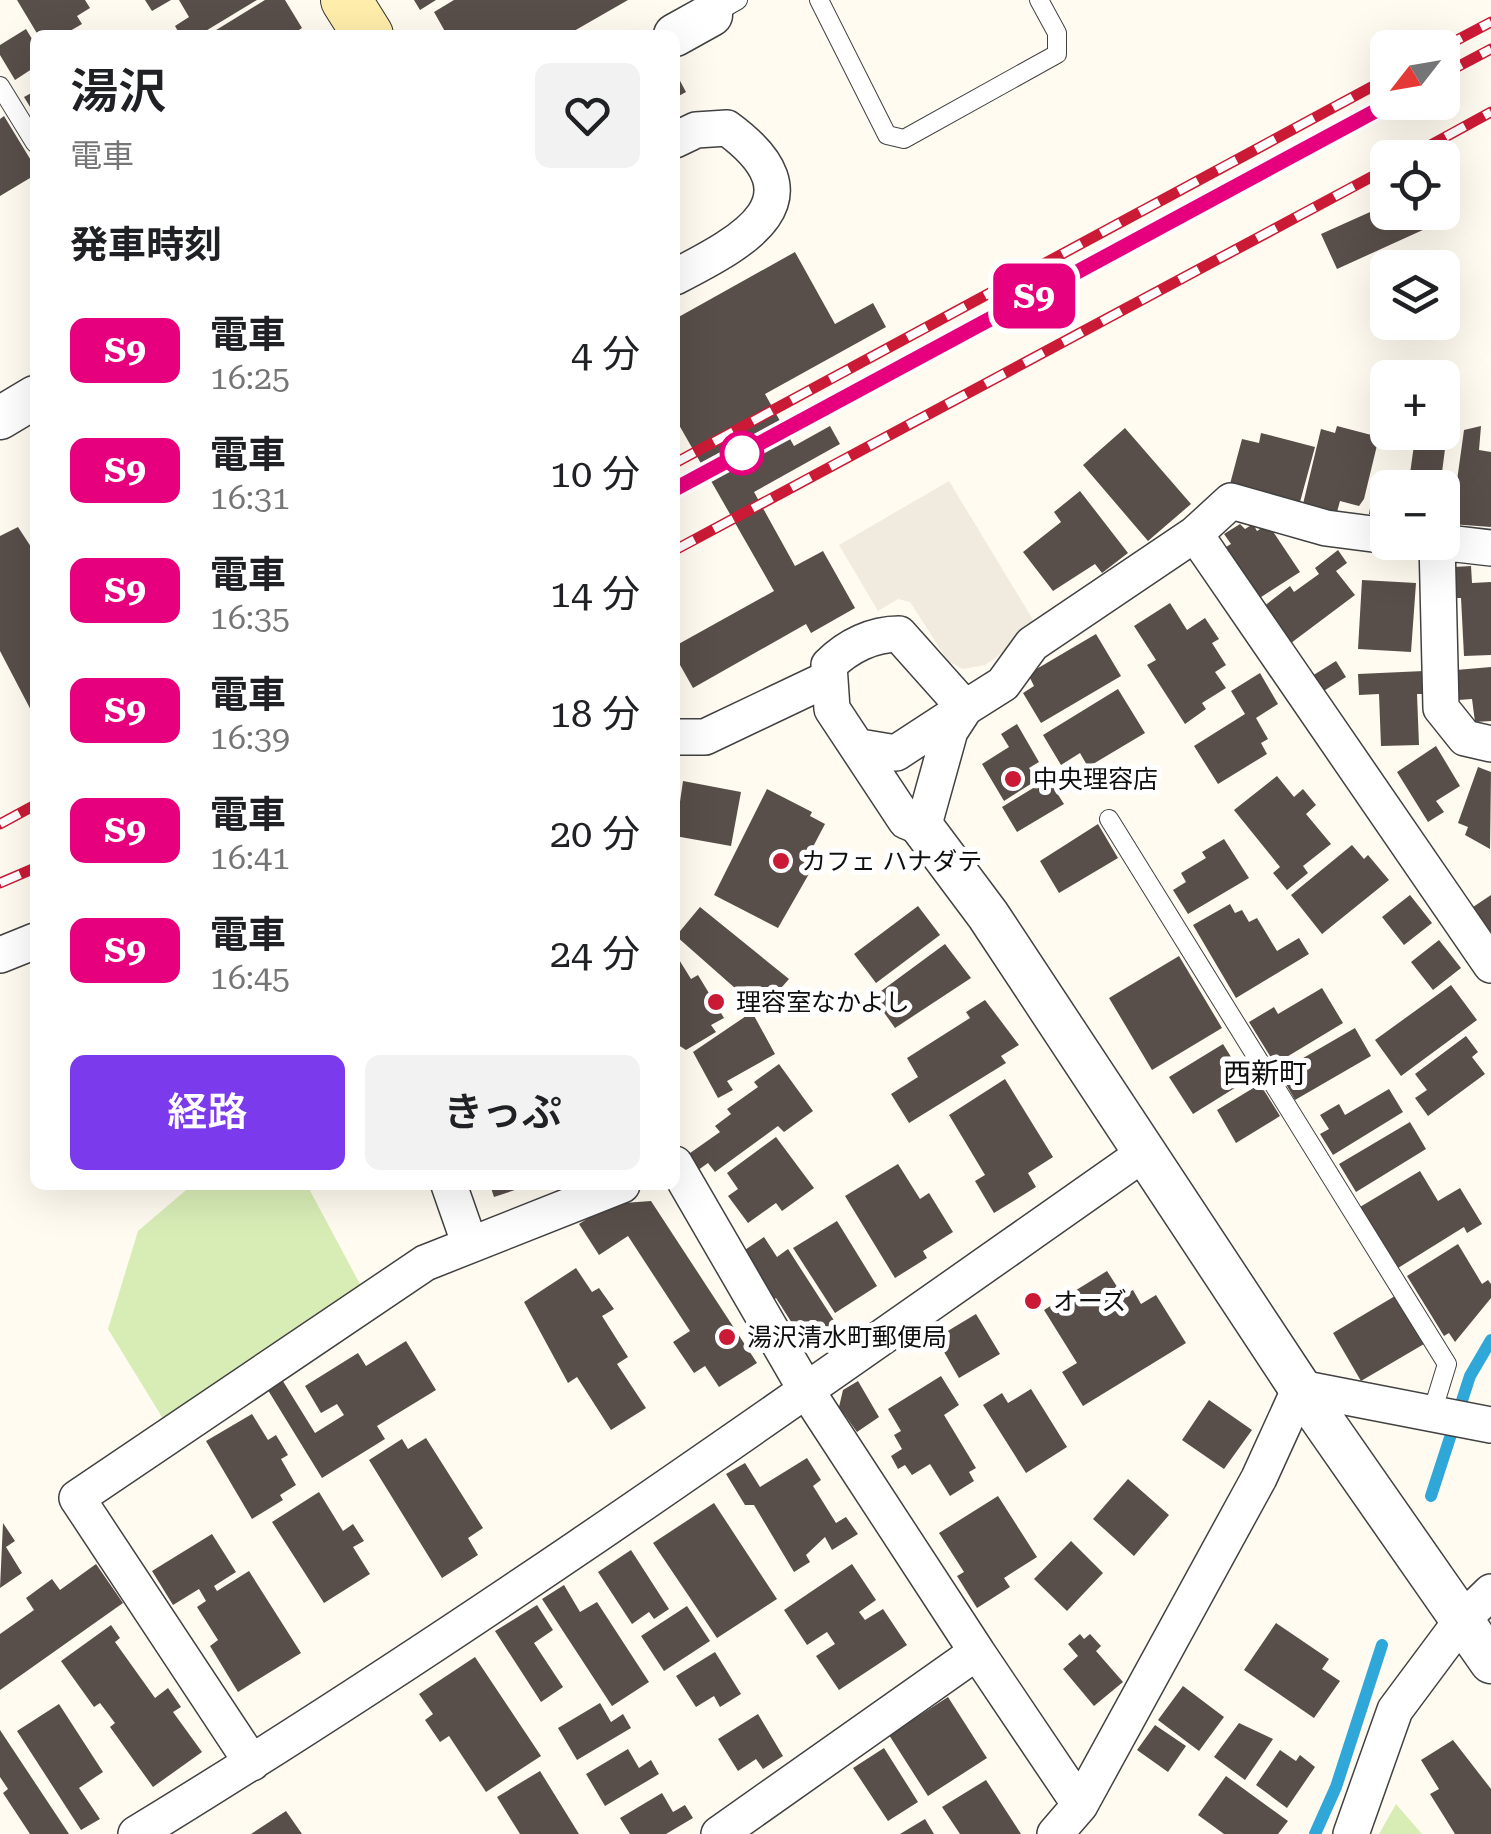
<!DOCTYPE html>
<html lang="ja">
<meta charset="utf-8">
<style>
:root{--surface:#fff;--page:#f2f2f2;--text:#202124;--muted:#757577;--accent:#7c3aed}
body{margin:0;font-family:"Roboto Serif","Noto Sans JP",serif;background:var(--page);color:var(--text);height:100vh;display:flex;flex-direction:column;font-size:38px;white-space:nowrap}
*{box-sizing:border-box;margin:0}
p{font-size:32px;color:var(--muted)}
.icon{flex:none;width:55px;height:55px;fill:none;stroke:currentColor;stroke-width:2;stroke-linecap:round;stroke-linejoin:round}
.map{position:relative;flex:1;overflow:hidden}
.drawer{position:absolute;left:30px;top:30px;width:650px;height:1160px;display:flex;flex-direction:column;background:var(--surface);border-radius:15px;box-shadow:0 10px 40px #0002}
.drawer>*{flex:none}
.badge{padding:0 20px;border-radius:15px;font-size:35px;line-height:65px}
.needle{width:65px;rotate:239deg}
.tools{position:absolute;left:1370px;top:30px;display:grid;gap:20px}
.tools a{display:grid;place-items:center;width:90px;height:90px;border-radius:15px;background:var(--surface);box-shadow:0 10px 40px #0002;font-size:50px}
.map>.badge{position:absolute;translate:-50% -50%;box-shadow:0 0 0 5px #fff}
h2{padding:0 40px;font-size:38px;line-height:90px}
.round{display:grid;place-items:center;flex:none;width:105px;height:105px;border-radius:15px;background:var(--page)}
.head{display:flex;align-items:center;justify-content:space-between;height:170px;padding:0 40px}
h1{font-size:48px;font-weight:600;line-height:75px}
.action{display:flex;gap:20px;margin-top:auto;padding:20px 40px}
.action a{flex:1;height:115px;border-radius:15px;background:var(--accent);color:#fff;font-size:40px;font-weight:600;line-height:115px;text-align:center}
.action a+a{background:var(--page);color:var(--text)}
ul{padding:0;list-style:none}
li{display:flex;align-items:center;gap:30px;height:120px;padding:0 40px}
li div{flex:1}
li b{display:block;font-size:38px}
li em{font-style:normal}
li .badge{min-width:110px;font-weight:700;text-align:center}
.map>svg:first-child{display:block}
</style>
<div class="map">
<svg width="1491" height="1834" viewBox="0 0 1491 1834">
<rect width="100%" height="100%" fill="#fffbf0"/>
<!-- green -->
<path fill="#d8edb6" d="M192,1185H307L369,1301L173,1435L108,1329L138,1231Z
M1396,1804L1422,1834H1379Z"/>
<!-- plaza -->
<path fill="#f1eade" d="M949,481L1038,628L985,665L963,669L948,661L910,602L898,599L878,611L839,545Z"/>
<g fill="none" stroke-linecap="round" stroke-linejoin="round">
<!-- stream -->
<path stroke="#30a7d9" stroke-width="12" d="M1431,1496L1470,1376L1491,1340
M1315,1834L1336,1787L1382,1645"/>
</g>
<!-- building -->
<path fill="#584e4a" d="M17,0H85L90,8L77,16L82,24L63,35H38Z
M145,0H171L152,11Z
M179,0H257L199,35H180L175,26L189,17Z
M265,0H285L302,28L291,35H208Z
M414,0H436L420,10Z
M454,0H628L567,35H447L434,12Z
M26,29L35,44V67L15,80L0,55V45Z
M678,77L686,92L675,98V78Z
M35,91V115L24,97Z
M4,116L35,167V175L0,196V119Z
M1388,204V212H1444L1447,219L1337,269L1321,234Z
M795,252L835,324L873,303L886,327L765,394L794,446L830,426L840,444L754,492L795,566L823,551L855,608L811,633L806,624L693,688L675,656V646L774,591L675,418V319Z
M1337,426L1379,437L1364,499L1359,506L1340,501L1337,512L1303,504L1321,429L1335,433Z
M1481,426L1479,450L1491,452V527L1451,524L1464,430Z
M1125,428L1191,504L1148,541L1083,465Z
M1261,433L1315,447L1300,502L1230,484L1242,439L1259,443Z
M1414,445L1445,449L1440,488H1408Z
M1375,481L1399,485L1388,488V517L1369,514Z
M1080,491L1128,553L1102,573L1095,564L1053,591L1023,552L1061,522L1054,512Z
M1240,524L1245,529L1253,524L1257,531L1268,524L1300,572L1258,599L1224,548L1231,544L1224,534Z
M18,527L35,553V718L0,651V536Z
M1338,550L1347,563L1336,571L1355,595L1291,643L1263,607L1290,586L1294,592L1319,574L1315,568Z
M1471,566L1472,583L1491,582V655L1464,656L1461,598H1455L1454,567Z
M1362,580L1416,583L1411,652L1358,649Z
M1170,603L1187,630L1205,618L1219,639L1212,643L1226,665L1215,672L1226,688L1202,703L1206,709L1185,724L1147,665L1156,660L1134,626Z
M1096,634L1121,676L1041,723L1023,693L1034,686L1028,674Z
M1336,661L1346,677L1322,692L1312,676Z
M1491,667V721L1475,722L1472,699L1458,700L1456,670Z
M1424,671L1425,694H1417L1419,745L1381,746L1379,694L1359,695L1358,674Z
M1260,673L1278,704L1256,718L1268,739L1261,743L1267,754L1218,784L1194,746L1245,714L1231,691Z
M1118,689L1145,733L1088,767L1080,753L1061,765L1043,735Z
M1017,724L1039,762L1029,768L1037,780L1004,801L982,764L1009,747L1001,734Z
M1436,746L1460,786L1436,801L1444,812L1428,822L1397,772Z
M1478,767L1491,772L1490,849L1465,835L1468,827L1458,823Z
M1277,776L1294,797L1303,789L1316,805L1306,814L1331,844L1303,866L1308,873L1287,890L1273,873L1280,867L1234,810Z
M1048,779L1064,804L1017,832L1002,807Z
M683,781L741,792L731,846L675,836Z
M767,789L812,812L810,816L825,824L806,860L814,865L778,928L714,895Z
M1098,824L1118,858L1059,893L1040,861Z
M1224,839L1249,878L1188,914L1173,890L1186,882L1181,873L1206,858L1202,852Z
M1352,845L1364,859L1368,855L1389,880L1322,934L1291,895Z
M1410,895L1432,923L1404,945L1382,917Z
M1491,895V933L1473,907Z
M1230,904L1235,913L1242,910L1249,922L1257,918L1277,951L1299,938L1309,954L1236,998L1193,925Z
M918,906L940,935L876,983L854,954Z
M700,907L789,979L761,1011L676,936Z
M1439,940L1461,968L1433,990L1411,962Z
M945,944L971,978L895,1028L873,997Z
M1179,956L1222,1028L1152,1070L1109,998Z
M678,958L691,979L698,975L724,1018L711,1025L716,1032L686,1050L675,1043Z
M1451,985L1477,1020L1401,1076L1375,1040Z
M1322,988L1343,1023L1275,1064L1249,1022L1274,1007L1278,1014Z
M985,1000L1019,1045L1001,1056L1006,1063L909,1123L891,1094L918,1077L907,1058L970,1018L966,1012Z
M752,1012L775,1054L727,1081L733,1090L718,1098L693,1052Z
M1355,1028L1371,1056L1295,1100L1279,1072Z
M1466,1036L1478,1052L1472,1057L1485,1074L1428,1116L1415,1098L1427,1090L1415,1074Z
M1223,1044L1246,1081L1193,1114L1169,1077Z
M779,1064L813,1111L784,1132L778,1126L715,1172L708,1163L694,1173L683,1158L720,1132L715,1126L731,1114L727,1109L758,1087L754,1082Z
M1005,1079L1053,1157L1028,1173L1036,1187L994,1213L975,1181L985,1175L949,1115Z
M1260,1084L1280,1116L1236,1143L1217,1110Z
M1389,1089L1403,1112L1333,1155L1320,1134L1329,1129L1320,1115L1339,1104L1345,1115Z
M1410,1122L1426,1149L1356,1192L1339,1164Z
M776,1137L814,1188L782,1211L776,1203L748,1223L728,1196L738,1189L727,1173Z
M898,1164L920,1199L929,1193L953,1232L923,1251L927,1258L895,1278L845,1196Z
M1420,1171L1438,1201L1460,1188L1482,1224L1467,1233L1464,1227L1398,1268L1360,1207Z
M490,1185H527V1186L494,1197Z
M651,1201L757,1363L719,1387L705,1366L694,1373L673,1342L690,1331L628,1236L599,1255L579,1224L610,1204Z
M837,1221L877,1286L835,1313L793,1248Z
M764,1237L777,1257L788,1249L837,1325L806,1345L776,1298L771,1302L739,1254Z
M1458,1244L1482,1284L1488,1280L1491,1284V1298L1455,1342L1449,1333L1444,1336L1407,1276Z
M576,1268L592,1292L599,1288L614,1309L602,1316L628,1357L617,1364L646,1408L611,1430L577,1377L568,1383L524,1302Z
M1107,1271L1123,1296L1133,1290L1141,1304L1156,1295L1186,1343L1083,1406L1062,1372L1077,1363L1044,1310Z
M1395,1296L1424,1344L1361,1381L1333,1333Z
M976,1314L1000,1354L959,1378L936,1338Z
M406,1341L436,1390L377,1426L385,1439L322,1478L266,1387L281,1378L315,1433L344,1415L337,1404L321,1413L305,1386L358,1353L366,1366Z
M941,1376L959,1405L944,1415L976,1468L969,1472L974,1481L950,1496L930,1464L912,1475L905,1465L898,1469L891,1456L902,1449L894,1435L901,1431L888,1409Z
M858,1381L879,1417L857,1432L839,1407L843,1390Z
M1031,1389L1067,1447L1026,1473L983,1405L1002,1393L1008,1403Z
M1209,1400L1252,1430L1224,1469L1182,1440Z
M252,1414L268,1440L276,1435L288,1455L281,1459L296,1485L280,1495L283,1500L252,1519L206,1441Z
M426,1438L483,1528L468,1538L478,1555L442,1578L369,1460L402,1439L408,1449Z
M807,1458L821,1480L813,1486L836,1523L846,1517L858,1534L832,1550L825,1537L806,1555L810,1562L794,1572L754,1505H745L726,1474L745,1463L760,1487Z
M1128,1479L1169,1515L1134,1556L1093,1519Z
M319,1492L343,1531L353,1524L364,1541L353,1547L370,1574L324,1603L272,1522Z
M998,1496L1037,1557L1004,1578L1010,1587L977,1608L957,1576L964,1572L939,1533Z
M714,1503L777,1599L717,1638L653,1543Z
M3,1523L15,1541L6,1547L22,1573L0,1588Z
M212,1534L236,1572L214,1586L217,1591L249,1571L301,1653L238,1692L210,1646L218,1640L197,1607L206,1601L199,1589L173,1605L152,1571Z
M1071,1541L1103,1573L1067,1611L1034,1579Z
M631,1550L669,1609L654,1619L649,1612L632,1624L598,1572Z
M96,1564L123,1603L0,1690V1634L34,1610L26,1598L52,1579L60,1590Z
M852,1564L876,1600L859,1612L865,1620L883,1609L907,1645L839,1690L816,1656L835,1644L827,1632L807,1645L784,1610Z
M564,1585L580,1612L597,1602L649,1682L612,1706L542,1599Z
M537,1605L553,1630L534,1643L563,1687L541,1702L495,1631Z
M687,1606L710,1641L664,1671L641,1636Z
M1276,1623L1329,1659L1322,1669L1340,1681L1314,1718L1244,1670Z
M111,1625L120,1638L115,1642L155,1698L168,1688L181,1707L173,1712L202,1752L153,1787L110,1727L115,1723L100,1703L94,1707L61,1661Z
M1080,1634L1084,1639L1090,1634L1101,1646L1096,1651L1123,1682L1094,1706L1063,1669L1078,1656L1068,1644Z
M715,1652L741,1694L720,1707L714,1696L696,1707L676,1676Z
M475,1657L541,1756L486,1792L449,1736L440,1742L425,1720L433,1714L419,1694Z
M1183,1686L1224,1717L1199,1751L1158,1720Z
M948,1697L987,1758L928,1796L889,1735Z
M600,1703L611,1722L623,1714L631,1728L577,1760L558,1728Z
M59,1704L103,1772L79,1788L100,1819L81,1830L17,1731Z
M758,1714L783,1756L763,1769L756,1759L738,1771L718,1739Z
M1239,1723L1273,1739L1245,1780L1214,1757Z
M1155,1725L1186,1746L1168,1772L1137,1750Z
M0,1730L69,1834H30L3,1793L8,1789L0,1777Z
M1453,1740L1491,1789V1834H1455L1430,1794L1439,1789L1421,1760Z
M884,1748L918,1802L888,1821L853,1768Z
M628,1749L639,1768L651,1760L659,1774L605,1806L586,1774Z
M1280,1750L1296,1761L1300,1755L1315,1767L1287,1808L1256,1785Z
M540,1771L579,1834H520L497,1797Z
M1226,1776L1288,1821L1278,1834H1224L1198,1815Z
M986,1780L1021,1834H960L942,1807Z
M662,1793L673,1812L685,1805L693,1818L666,1834H630L620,1818Z
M286,1811L302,1834H251Z
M925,1819L934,1834H900Z"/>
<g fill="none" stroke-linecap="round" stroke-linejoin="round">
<!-- service casing -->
<g stroke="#424242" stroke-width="20">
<path id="service" d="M819,0L887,135L904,139L1057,54V33L1039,0
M712,15L738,0
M0,86L35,143
M1109,819L1447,1364L1431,1416"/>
</g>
<!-- minor casing -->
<g stroke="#424242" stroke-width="38">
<path id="minor" d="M675,140L696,130L727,128C824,199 745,241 675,277
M1195,534L1491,965
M1437,542L1441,708L1465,738L1491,744
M1439,542L1491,548
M675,737H705L827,679
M860,747L896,753L965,708L899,634C873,634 848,646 829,665L832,709L906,821L923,828L950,731L965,708L1003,684L1032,644L1195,534L1231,501L1326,528L1388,536
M0,955L35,941
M675,1164L806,1390L977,1652
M449,1185L470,1245
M252,1763L77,1498L425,1263L622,1185
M1080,1805L1259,1478L1300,1388L1491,1425
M136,1834C482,1623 812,1386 1143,1154
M719,1834L977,1652L1080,1805L1055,1834
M1351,1834L1395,1710L1462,1620L1491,1592"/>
</g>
<!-- tertiary casing -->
<g stroke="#424242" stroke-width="45">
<path id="tertiary" d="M675,35L711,15
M0,418L35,397
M923,828L988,915L1300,1388L1491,1662"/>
</g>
<!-- secondary casing -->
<g stroke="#313131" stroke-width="52">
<path id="secondary" d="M346,0L368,35"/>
</g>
<!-- service -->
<use href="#service" stroke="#fff" stroke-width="18"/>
<!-- minor -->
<use href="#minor" stroke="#fff" stroke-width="35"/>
<!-- tertiary -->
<use href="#tertiary" stroke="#fff" stroke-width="42"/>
<!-- secondary -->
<use href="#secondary" stroke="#ffedab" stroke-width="50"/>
<!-- rail casing -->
<g stroke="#cb1a35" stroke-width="11">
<path id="rail" d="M1442,48L1491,22
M1442,75L1491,49
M1407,158L1491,112
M675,463L1388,78
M675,489L1392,102
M675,550L1388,168
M0,824L35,805
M0,883L35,868"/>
</g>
<!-- rail -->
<use href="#rail" stroke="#fff" stroke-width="8" stroke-dasharray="22" stroke-linecap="butt"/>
</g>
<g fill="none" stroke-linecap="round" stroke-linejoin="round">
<!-- line casing -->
<g stroke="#fff" stroke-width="22">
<path id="line" d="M675,489L1392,102"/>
</g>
<!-- line -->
<use href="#line" stroke="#e6007e" stroke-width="15"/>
</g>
<!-- markers -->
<circle fill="#fff" stroke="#e6007e" stroke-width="5" cx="742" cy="453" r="20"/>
<g fill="#cb1a35" stroke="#fff" stroke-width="4">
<circle cx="1013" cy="779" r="10"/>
<circle cx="781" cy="861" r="10"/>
<circle cx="716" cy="1002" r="10"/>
<circle cx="1033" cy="1301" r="10"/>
<circle cx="727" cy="1337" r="10"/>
</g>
<g text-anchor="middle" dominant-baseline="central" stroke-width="10" stroke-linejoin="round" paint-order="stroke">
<!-- poi labels -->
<g font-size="25" fill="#0f0f0f" stroke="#fff" text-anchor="start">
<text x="1033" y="779">中央理容店</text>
<text x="801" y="861">カフェ ハナダテ</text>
<text x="736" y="1002">理容室なかよし</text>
<text x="1053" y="1301">オーズ</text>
<text x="747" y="1337">湯沢清水町郵便局</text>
</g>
<!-- neighbourhood labels -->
<g font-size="28" fill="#0f0f0f" stroke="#fff">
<text x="1265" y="1073">西新町</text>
</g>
</g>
</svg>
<div class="tools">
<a><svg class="needle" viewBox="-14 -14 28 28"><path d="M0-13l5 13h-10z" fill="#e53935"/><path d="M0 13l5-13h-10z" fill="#757577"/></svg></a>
<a><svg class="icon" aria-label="locate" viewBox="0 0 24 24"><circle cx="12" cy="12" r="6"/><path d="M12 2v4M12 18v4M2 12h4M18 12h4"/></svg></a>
<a><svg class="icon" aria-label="layers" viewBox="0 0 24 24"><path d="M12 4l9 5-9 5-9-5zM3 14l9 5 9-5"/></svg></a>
<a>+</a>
<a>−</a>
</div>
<b class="badge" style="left:1034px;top:296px;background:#e6007e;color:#fff">S9</b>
<section class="drawer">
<div class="head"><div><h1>湯沢</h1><p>電車</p></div><a class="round"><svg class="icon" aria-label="heart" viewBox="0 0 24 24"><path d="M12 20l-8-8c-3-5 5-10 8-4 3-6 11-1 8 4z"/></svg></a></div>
<h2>発車時刻</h2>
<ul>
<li><span class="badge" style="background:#e6007e;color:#fff">S9</span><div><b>電車</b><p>16:25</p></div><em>4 分</em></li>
<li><span class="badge" style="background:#e6007e;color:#fff">S9</span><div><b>電車</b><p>16:31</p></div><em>10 分</em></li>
<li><span class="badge" style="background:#e6007e;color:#fff">S9</span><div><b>電車</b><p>16:35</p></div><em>14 分</em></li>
<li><span class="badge" style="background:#e6007e;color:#fff">S9</span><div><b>電車</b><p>16:39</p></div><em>18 分</em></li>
<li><span class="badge" style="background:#e6007e;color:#fff">S9</span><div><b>電車</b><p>16:41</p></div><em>20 分</em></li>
<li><span class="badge" style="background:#e6007e;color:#fff">S9</span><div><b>電車</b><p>16:45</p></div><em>24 分</em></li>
</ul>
<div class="action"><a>経路</a><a>きっぷ</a></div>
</section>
</div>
